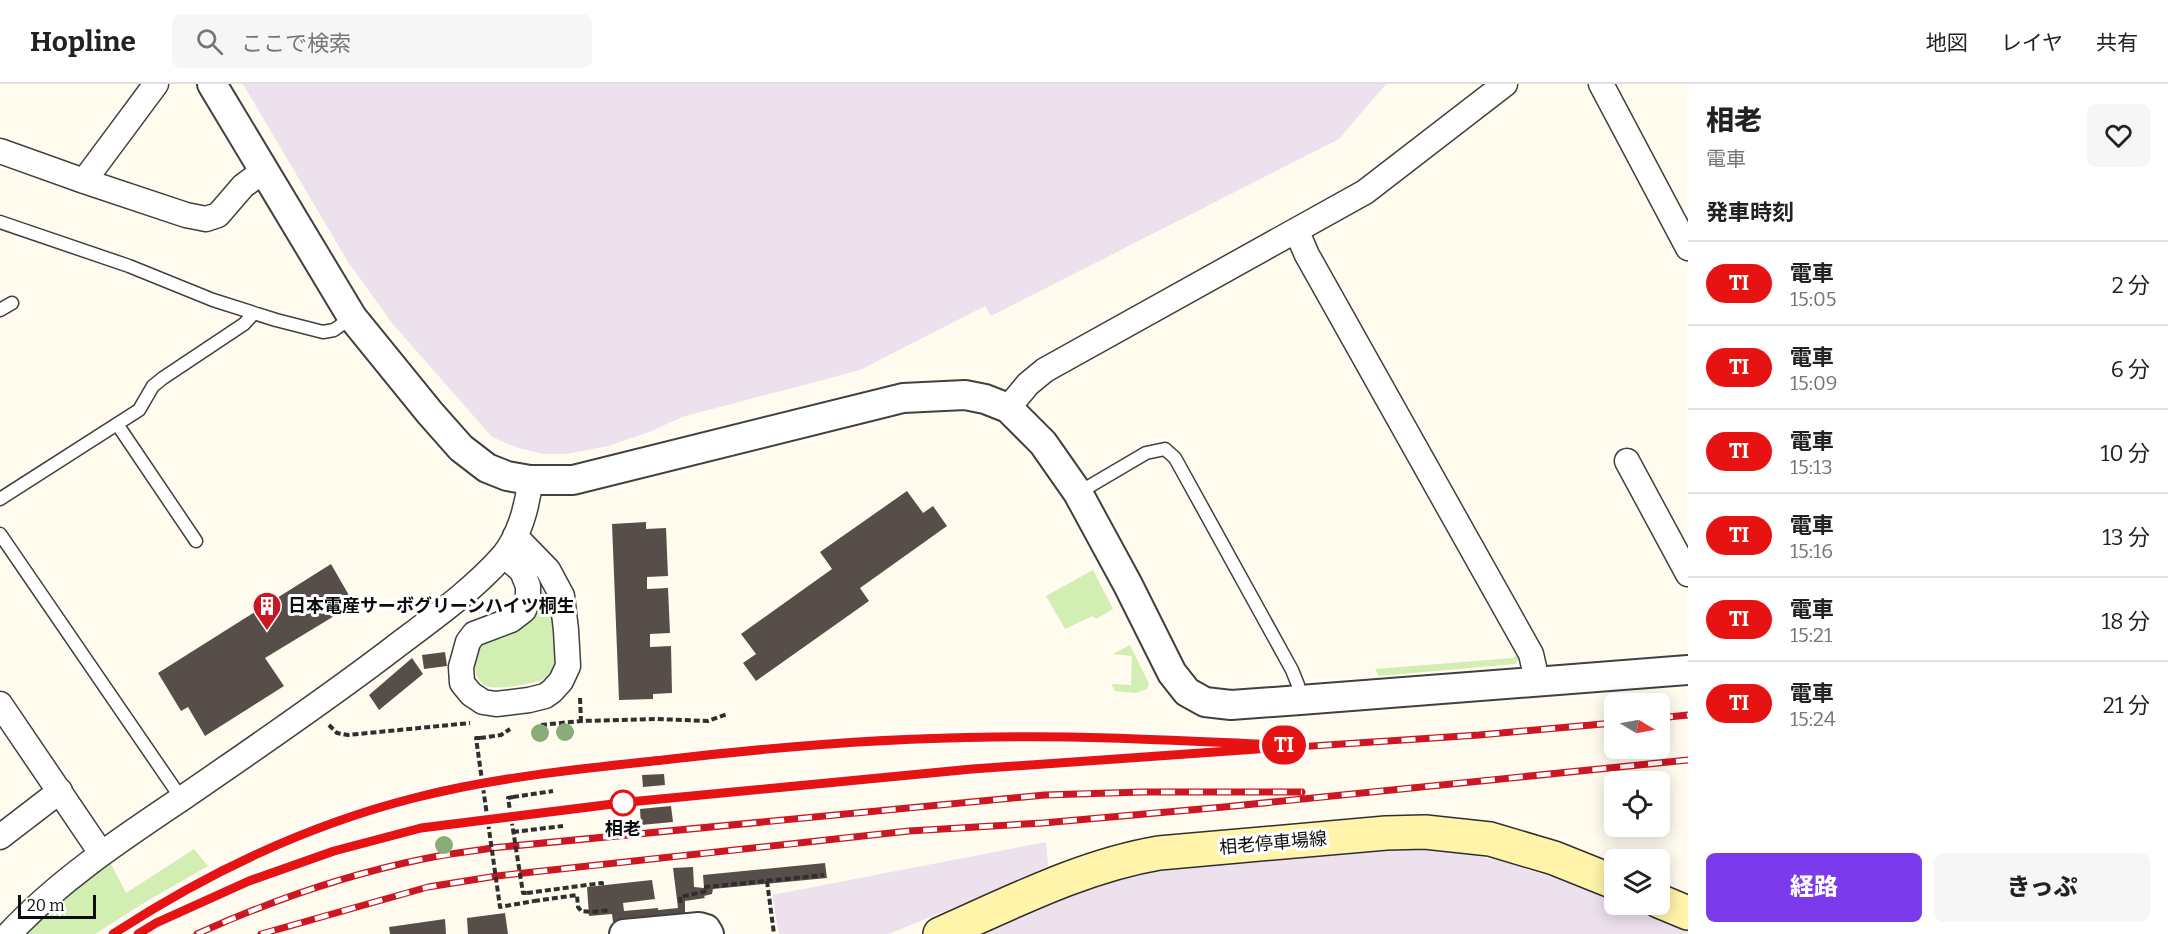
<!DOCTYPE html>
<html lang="ja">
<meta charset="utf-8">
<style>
:root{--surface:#fff;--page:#f6f6f6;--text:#222;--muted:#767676;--line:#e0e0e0;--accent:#7c3aed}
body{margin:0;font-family:Bitter,"Noto Sans JP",serif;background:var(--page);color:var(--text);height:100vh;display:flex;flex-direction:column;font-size:22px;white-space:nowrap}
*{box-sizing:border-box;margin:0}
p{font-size:20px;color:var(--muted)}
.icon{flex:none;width:33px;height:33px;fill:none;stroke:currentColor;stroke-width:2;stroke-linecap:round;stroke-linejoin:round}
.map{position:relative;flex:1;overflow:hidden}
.details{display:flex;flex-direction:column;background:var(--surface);width:480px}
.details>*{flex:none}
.badge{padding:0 12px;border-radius:20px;font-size:21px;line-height:39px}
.needle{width:39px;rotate:100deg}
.buttons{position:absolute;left:1604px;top:609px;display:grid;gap:12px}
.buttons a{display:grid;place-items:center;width:66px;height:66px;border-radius:9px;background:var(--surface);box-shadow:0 3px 15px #0003;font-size:30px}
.scale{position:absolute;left:18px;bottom:15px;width:78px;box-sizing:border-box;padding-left:6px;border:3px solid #0d0d0d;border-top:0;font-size:16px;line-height:21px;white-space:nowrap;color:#0d0d0d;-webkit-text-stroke:4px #fff;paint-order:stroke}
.map>.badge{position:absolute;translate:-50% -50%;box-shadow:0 0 0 3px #fff}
h2{padding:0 18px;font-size:22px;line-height:54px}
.round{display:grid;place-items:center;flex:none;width:63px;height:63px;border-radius:9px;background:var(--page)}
.overview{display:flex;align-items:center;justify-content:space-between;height:102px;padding:0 18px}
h1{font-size:28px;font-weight:800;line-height:45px}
.primary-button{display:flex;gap:12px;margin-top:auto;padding:12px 18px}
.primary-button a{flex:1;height:69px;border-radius:9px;background:var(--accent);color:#fff;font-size:24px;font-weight:800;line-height:69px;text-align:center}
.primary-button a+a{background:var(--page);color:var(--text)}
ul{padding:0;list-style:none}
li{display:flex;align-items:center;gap:18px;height:84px;padding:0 18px;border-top:2px solid var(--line)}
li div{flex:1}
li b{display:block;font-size:22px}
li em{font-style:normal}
li .badge{min-width:66px;font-weight:700;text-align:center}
header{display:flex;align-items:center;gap:36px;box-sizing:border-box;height:84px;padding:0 30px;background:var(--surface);border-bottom:2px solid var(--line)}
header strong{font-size:28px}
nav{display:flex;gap:33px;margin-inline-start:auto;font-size:21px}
.search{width:420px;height:54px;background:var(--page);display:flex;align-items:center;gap:15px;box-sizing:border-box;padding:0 21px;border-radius:9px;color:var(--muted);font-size:22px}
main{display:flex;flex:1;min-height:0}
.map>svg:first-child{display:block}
</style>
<header>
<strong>Hopline</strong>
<div class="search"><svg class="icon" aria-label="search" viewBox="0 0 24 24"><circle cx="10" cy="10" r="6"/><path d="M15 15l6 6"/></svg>ここで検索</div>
<nav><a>地図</a><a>レイヤ</a><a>共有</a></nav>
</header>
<main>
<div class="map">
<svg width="1688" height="850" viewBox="0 0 1688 850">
<rect width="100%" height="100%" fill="#fffbee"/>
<!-- industrial -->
<path fill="#ece1ed" d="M243,0H1386L1339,55L991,232L985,222L860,286L682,333L649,348L608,362L567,370H544L518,364L492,353L392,239L348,178Z
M1046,758L1048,782L972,816L889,850H779L772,811Z
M1425,760L1501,777L1572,799L1614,816V820L1626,821L1688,846V850H970L1109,789Z"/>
<!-- green -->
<path fill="#d2eeb3" d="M529,483L553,524L558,580C555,586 552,591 546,594C538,599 494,607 486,602C468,592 476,568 485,555L514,549L534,531Z
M1093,486L1113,525L1096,535L1093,532L1065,545L1046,512Z
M1130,561L1149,600L1147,605L1136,609L1115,607L1111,600L1131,601L1132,572L1113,570Z
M1518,571L1519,574L1515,580L1379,592L1375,585L1513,574Z
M194,765L208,782L147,817L95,850H20L29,841L110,778L126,809Z"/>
<!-- building -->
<path fill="#574e49" d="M907,407L923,429L933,422L947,442L860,504L869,517L756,597L743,579L756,570L741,550L832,485L820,468Z
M646,438V445L666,444L668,492L647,493V505L668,504L670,549L650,550V563L671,562L672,609L653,610V615L619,616L612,440Z
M331,480L354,520L265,574L284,602L205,652L188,623L181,627L158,589Z
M445,568L447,582L424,585L422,571Z
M412,574L423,590L379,626L369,611Z
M664,690L665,701L643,703L642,691Z
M671,722L673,738L641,741L640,725Z
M825,779L827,794L713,805L712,810L704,812L705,814L685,817V831L613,838L612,830L589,832L587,803L652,796L655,815L623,819L624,827L658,824V826L678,824L673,784L693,783L694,803L704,804L703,791Z
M505,829L508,850H468L467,834Z
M445,835L446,850H390L389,843Z"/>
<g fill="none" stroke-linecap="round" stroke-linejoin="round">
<!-- service casing -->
<g stroke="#404040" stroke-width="15">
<path id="service" d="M0,138L129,182L213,216L276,236L323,248L334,246L352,233
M0,226L12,219
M117,340L196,457
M1078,409L1146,369L1165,365L1175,374L1292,586L1298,601L1300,616
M0,415L139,326L153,302L163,294L244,240L254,229
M0,450L181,714"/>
</g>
<!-- minor casing -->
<g stroke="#404040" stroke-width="27">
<path id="minor" d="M1601,0L1688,164
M0,67L84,97L186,131L206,135L218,131L243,102L263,87
M84,97L156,0
M1297,148L1307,171L1531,570L1534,583L1535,598
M1008,324L1028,300L1045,286L1365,108L1505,0
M1627,377L1688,490
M504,471L522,487L528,502V514L524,526L511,536L474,550L468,558L461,583L462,599L471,610L483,618L496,620L529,616L545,612L552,607L561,597L568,582L566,546L562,512L548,486L515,452
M0,620L101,769
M0,753L60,707
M9,850C59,796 123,754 184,713C255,664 326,616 395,563C432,535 472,507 503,472C519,453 528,421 530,396"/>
</g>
<!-- tertiary casing -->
<g stroke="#404040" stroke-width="32">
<path id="tertiary" d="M212,0L352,233L430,329L461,364L487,384L507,392L530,396H573L903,314L965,311L985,315L1008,324L1043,359L1078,409L1128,501L1172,589L1187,608L1205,618L1231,621L1300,616L1688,586
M624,850L699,843L706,845L709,850"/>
</g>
<!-- secondary casing -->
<g stroke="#2f2f2f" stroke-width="36">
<path id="secondary" d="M1659,817L1688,829
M940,850C1011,819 1082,782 1159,769L1386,749L1425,748L1490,755L1554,774L1614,798"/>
</g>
<!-- path -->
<path stroke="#2f2f2f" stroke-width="4" stroke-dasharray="6 3" stroke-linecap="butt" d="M580,614L581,637
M329,641L337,649L348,651L470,639
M541,641L581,637L657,635L708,637L727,630
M480,654L501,651L510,645
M513,713L553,707
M513,748L563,742
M767,797L774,850
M527,809L602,799V802
M534,817L577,811L578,823L581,827L592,828L610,826
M681,819L680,813L707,807L706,803L824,791"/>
<!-- service -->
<use href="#service" stroke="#fff" stroke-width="12"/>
<!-- minor -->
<use href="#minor" stroke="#fff" stroke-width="24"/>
<!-- tertiary -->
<use href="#tertiary" stroke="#fff" stroke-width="28"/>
<!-- secondary -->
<use href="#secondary" stroke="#fff4a9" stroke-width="33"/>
<!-- rail casing -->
<g stroke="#cc1722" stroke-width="7">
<path id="rail" d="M1659,634L1688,631
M113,850L149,826L240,779L327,740L415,713L519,692L717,669L866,657L994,653H1092L1236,659
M138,850L156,839L249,797L334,767L421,744L538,728L720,709L995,683L1479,651L1614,639
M197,850C270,817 345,791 423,775C446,770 469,768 491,764L1045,711L1143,708H1302
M261,850L428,803L497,792L909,747L1043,739L1224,723L1688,676"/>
</g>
<!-- rail -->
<use href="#rail" stroke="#fff" stroke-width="4.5" stroke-dasharray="14" stroke-linecap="butt"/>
<!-- path-bridge -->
<path stroke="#2f2f2f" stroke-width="4" stroke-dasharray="6 3" stroke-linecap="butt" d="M480,654H476L500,823L534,817
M513,713L508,714L523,809H527"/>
</g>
<!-- trees -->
<g fill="#8aac78">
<circle cx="565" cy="648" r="9"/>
<circle cx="540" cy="649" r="9"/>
<circle cx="444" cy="761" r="9"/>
</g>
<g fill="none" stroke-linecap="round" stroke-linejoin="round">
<!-- line casing -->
<g stroke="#fff" stroke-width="14">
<path id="line" d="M113,850C205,790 308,741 414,714C496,693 580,685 663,676C773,663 884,654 994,653C1097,651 1199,658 1302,662L972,685L629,718L421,744L334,767L249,797L156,839L138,850"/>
</g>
<!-- line -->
<use href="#line" stroke="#e71212" stroke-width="9"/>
</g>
<!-- icons -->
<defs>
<g id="building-pin" transform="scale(1.5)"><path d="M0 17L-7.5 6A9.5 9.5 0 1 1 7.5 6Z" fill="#cc1722" stroke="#fff"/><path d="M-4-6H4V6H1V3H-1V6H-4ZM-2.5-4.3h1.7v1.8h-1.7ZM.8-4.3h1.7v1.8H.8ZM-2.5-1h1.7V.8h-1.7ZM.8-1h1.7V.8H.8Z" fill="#fff"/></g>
</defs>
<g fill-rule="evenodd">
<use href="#building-pin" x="267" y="522"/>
</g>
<!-- markers -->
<circle fill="#fff" stroke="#e71212" stroke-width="3" cx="623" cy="719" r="12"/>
<g text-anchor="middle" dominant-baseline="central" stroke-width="6" stroke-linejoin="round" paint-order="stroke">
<!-- poi labels -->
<g font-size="18" font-weight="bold" fill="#0d0d0d" stroke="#fff" text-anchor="start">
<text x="288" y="522">日本電産サーボグリーンハイツ桐生</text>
</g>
<!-- stop labels -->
<g font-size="18" font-weight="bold" fill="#0d0d0d" stroke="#fff">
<text x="623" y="745">相老</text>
</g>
<!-- street labels -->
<g font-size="18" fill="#0d0d0d" stroke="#fff">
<text transform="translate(1273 759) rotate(-5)">相老停車場線</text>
</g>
</g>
</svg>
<div class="buttons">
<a><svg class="needle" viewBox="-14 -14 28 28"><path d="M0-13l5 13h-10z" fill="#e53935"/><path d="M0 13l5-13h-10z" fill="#767676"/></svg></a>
<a><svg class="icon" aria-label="locate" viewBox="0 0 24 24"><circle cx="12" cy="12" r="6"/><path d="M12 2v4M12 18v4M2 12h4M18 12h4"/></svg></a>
<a><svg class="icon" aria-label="layers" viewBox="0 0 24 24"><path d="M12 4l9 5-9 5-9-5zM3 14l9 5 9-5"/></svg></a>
</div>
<div class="scale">20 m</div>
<b class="badge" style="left:1284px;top:661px;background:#e71212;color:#fff">TI</b>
</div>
<section class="details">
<div class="overview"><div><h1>相老</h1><p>電車</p></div><a class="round"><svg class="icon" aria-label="heart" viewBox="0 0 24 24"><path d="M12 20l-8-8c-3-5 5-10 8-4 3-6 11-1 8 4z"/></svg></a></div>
<h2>発車時刻</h2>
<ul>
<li><span class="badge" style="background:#e71212;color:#fff">TI</span><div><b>電車</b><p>15:05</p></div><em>2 分</em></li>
<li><span class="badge" style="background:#e71212;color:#fff">TI</span><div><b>電車</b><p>15:09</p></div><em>6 分</em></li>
<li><span class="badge" style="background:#e71212;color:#fff">TI</span><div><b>電車</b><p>15:13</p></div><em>10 分</em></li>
<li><span class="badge" style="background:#e71212;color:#fff">TI</span><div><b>電車</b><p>15:16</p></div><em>13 分</em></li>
<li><span class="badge" style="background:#e71212;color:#fff">TI</span><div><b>電車</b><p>15:21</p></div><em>18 分</em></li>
<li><span class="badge" style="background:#e71212;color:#fff">TI</span><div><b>電車</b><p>15:24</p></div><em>21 分</em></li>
</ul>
<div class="primary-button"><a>経路</a><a>きっぷ</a></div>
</section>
</main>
